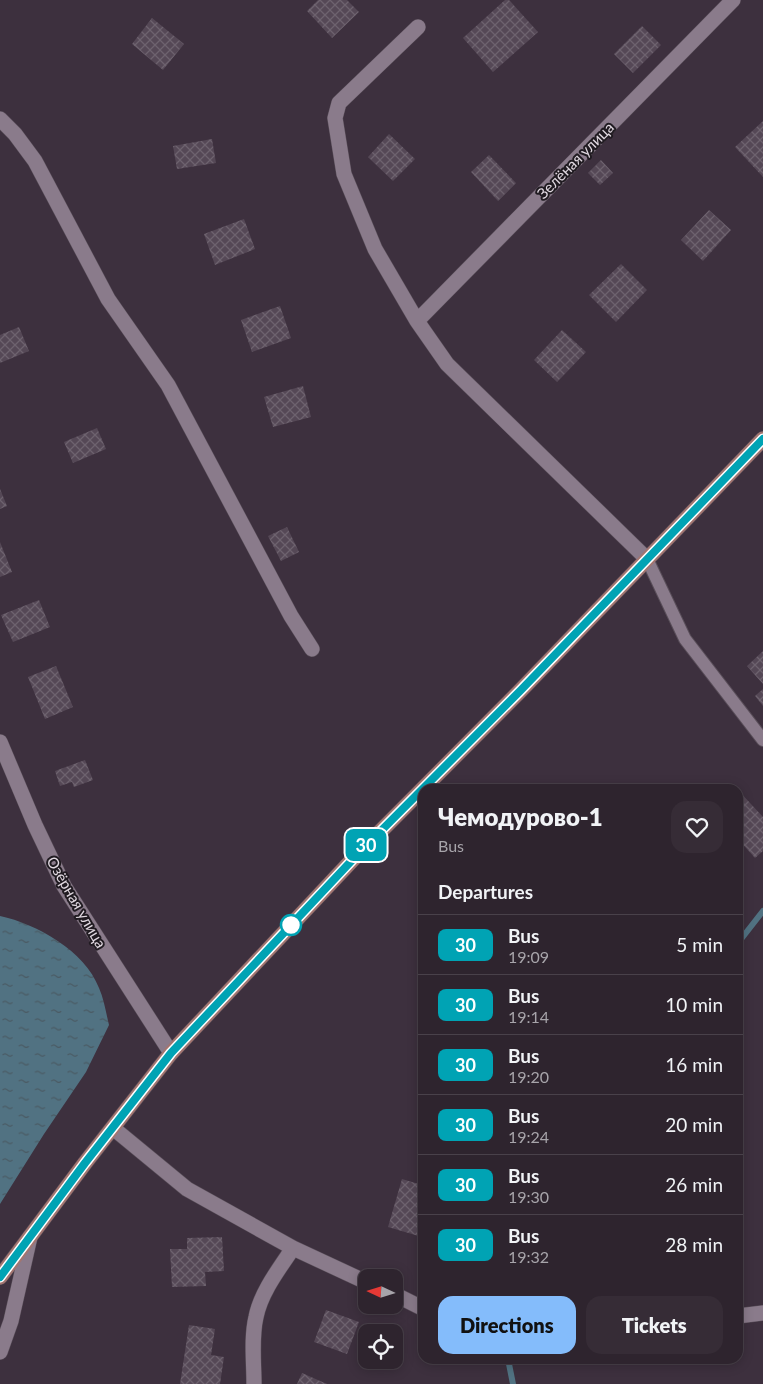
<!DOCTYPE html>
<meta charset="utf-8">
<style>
:root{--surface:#2e242e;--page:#362c36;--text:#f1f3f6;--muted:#a7a4aa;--line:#49414a;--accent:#84bcfb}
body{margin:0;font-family:Lato,sans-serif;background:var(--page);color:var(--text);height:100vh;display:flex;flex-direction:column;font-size:19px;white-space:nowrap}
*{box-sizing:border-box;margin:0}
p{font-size:16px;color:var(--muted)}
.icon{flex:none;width:28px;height:28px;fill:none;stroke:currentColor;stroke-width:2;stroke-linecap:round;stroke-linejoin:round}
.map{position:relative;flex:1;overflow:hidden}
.side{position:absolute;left:418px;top:784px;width:325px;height:580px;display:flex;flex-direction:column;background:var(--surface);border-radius:15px;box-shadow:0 2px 12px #0003,0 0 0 1px var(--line)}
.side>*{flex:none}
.badge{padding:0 10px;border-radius:8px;font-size:18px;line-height:32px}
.needle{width:32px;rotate:274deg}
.tools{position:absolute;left:358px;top:1269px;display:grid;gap:10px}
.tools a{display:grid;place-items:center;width:45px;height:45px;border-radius:10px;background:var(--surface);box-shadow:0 2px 12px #0003,0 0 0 1px var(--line);font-size:25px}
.map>.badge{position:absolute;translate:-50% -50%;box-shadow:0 0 0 2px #fff}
h2{padding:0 20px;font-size:19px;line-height:45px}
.round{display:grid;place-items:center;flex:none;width:52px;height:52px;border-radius:15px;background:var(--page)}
.overview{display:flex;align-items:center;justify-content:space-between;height:85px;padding:0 20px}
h1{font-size:24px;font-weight:800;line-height:38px}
.button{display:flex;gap:10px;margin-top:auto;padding:10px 20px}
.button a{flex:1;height:58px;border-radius:15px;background:var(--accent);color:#111;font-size:20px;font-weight:800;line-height:58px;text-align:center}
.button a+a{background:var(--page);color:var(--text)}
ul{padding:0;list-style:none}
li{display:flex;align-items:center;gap:15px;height:60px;padding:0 20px;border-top:1px solid var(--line)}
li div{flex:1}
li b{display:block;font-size:19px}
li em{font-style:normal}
li .badge{min-width:55px;font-weight:700;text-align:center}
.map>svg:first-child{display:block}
</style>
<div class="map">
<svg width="763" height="1384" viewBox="0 0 763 1384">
<defs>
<pattern id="water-ripples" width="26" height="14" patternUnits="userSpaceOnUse" patternTransform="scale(1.25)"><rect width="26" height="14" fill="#517282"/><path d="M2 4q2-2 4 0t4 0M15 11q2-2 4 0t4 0" fill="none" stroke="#4a5a63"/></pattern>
<pattern id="building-cross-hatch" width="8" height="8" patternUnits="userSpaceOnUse" patternTransform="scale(1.25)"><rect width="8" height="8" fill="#554856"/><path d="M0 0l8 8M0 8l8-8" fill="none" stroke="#6d626e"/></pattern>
</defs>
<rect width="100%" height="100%" fill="#3d303e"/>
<!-- water -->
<path fill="url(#water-ripples)" d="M0,916C37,924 85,951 99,988C104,999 106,1013 109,1025L86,1072L44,1134L0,1204Z"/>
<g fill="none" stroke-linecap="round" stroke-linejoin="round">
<!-- stream -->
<path stroke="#517282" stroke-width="6" d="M738,943L763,911
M508,1359L513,1384"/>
</g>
<!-- building -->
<path fill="url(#building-cross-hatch)" d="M318,0H347L359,12L332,38L307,11Z
M505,0H509L538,32L493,72L463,38Z
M152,18L184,44L163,70L132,44Z
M642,26L661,45L633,73L614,54Z
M763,121V177L735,147Z
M389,134L415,159L393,181L368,157Z
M212,139L216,163L177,169L173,146Z
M489,155L516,183L498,201L471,172Z
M601,160L613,173L600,185L588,173Z
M709,210L731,230L703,261L681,240Z
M244,219L255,249L215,265L204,234Z
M621,264L647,290L616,322L589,295Z
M280,306L291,338L252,352L241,320Z
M19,327L29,351L0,363V335Z
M562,330L586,352L557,382L534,360Z
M303,386L311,417L273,427L264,397Z
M97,428L106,449L73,463L64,442Z
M0,489L7,506L0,509Z
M287,527L299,552L281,561L268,536Z
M0,542L12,572L0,577Z
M39,600L50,627L13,642L1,615Z
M763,651V684L747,666Z
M56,666L73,707L45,719L28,677Z
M763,689V706L755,696Z
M85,760L93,780L74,787L72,782L60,786L55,771Z
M738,790L763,817V851L755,858L738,839Z
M402,1179L422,1185V1237L388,1227Z
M222,1237L224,1271L205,1272L206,1286L172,1287L170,1249H187V1238Z
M326,1310L359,1322L347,1354L314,1342Z
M189,1325L215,1329L211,1355L224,1357L220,1384H180Z
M302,1373L327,1384H297Z"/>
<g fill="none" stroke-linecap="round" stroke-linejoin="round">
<!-- lane casing -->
<g stroke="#594e59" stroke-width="14">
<path id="lane" d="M647,559L685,639L763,740"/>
</g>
<!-- street casing -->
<g stroke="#594e59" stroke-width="16">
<path id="street" d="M418,27L339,103L335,118L344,174L375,249L417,321L447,364L647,559
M0,119L15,134L35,161L108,299L168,385L291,616L312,649
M417,321L733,0
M0,742L35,825L64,886L171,1053
M113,1128L187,1189L293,1248L366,1282
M394,1294L422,1308
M738,1316L763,1313
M0,1352L11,1321L30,1237
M254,1384C254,1363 251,1338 256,1317C261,1292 279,1269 293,1248"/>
</g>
<!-- secondary casing -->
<g stroke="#594e59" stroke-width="16">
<path id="secondary" d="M0,1277L85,1163L171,1053L356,856L521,690L763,439"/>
</g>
<!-- lane -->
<use href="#lane" stroke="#8a7b8b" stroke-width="12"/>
<!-- street -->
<use href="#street" stroke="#8a7b8b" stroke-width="15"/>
<!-- secondary -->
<use href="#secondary" stroke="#a37570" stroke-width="15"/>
</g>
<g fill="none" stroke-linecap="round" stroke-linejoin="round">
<!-- line casing -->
<g stroke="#fff" stroke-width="11">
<path id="line" d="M0,1277L85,1163L171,1053L356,856L521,690L763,439"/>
</g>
<!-- line -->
<use href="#line" stroke="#00a3b4" stroke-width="8"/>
</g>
<!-- markers -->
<circle fill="#fff" stroke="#00a3b4" stroke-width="2.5" cx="291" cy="925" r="10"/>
<g text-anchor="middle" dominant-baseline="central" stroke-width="4" stroke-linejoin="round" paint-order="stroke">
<!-- street labels -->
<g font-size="15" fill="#e1d9e1" stroke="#201b21">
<text transform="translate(575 160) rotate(-45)">Зелёная улица</text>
<text transform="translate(77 902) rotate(60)">Озёрная улица</text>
</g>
</g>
</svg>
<div class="tools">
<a><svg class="needle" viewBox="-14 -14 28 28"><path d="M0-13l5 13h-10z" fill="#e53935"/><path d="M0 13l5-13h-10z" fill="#a7a4aa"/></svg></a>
<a><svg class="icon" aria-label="locate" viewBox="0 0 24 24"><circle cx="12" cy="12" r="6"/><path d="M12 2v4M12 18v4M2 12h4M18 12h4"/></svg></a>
</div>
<b class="badge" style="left:366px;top:845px;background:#00a3b4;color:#fff">30</b>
<section class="side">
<div class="overview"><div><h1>Чемодурово-1</h1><p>Bus</p></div><a class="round"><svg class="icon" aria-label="heart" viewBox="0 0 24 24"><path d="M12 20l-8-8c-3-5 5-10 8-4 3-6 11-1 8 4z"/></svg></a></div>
<h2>Departures</h2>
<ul>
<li><span class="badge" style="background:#00a3b4;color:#fff">30</span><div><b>Bus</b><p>19:09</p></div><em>5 min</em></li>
<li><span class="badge" style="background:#00a3b4;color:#fff">30</span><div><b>Bus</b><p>19:14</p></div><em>10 min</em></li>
<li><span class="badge" style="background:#00a3b4;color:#fff">30</span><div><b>Bus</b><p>19:20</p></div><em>16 min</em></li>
<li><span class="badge" style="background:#00a3b4;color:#fff">30</span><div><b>Bus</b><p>19:24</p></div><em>20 min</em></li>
<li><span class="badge" style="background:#00a3b4;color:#fff">30</span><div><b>Bus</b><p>19:30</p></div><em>26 min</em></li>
<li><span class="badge" style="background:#00a3b4;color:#fff">30</span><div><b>Bus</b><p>19:32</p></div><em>28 min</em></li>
</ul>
<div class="button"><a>Directions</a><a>Tickets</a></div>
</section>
</div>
